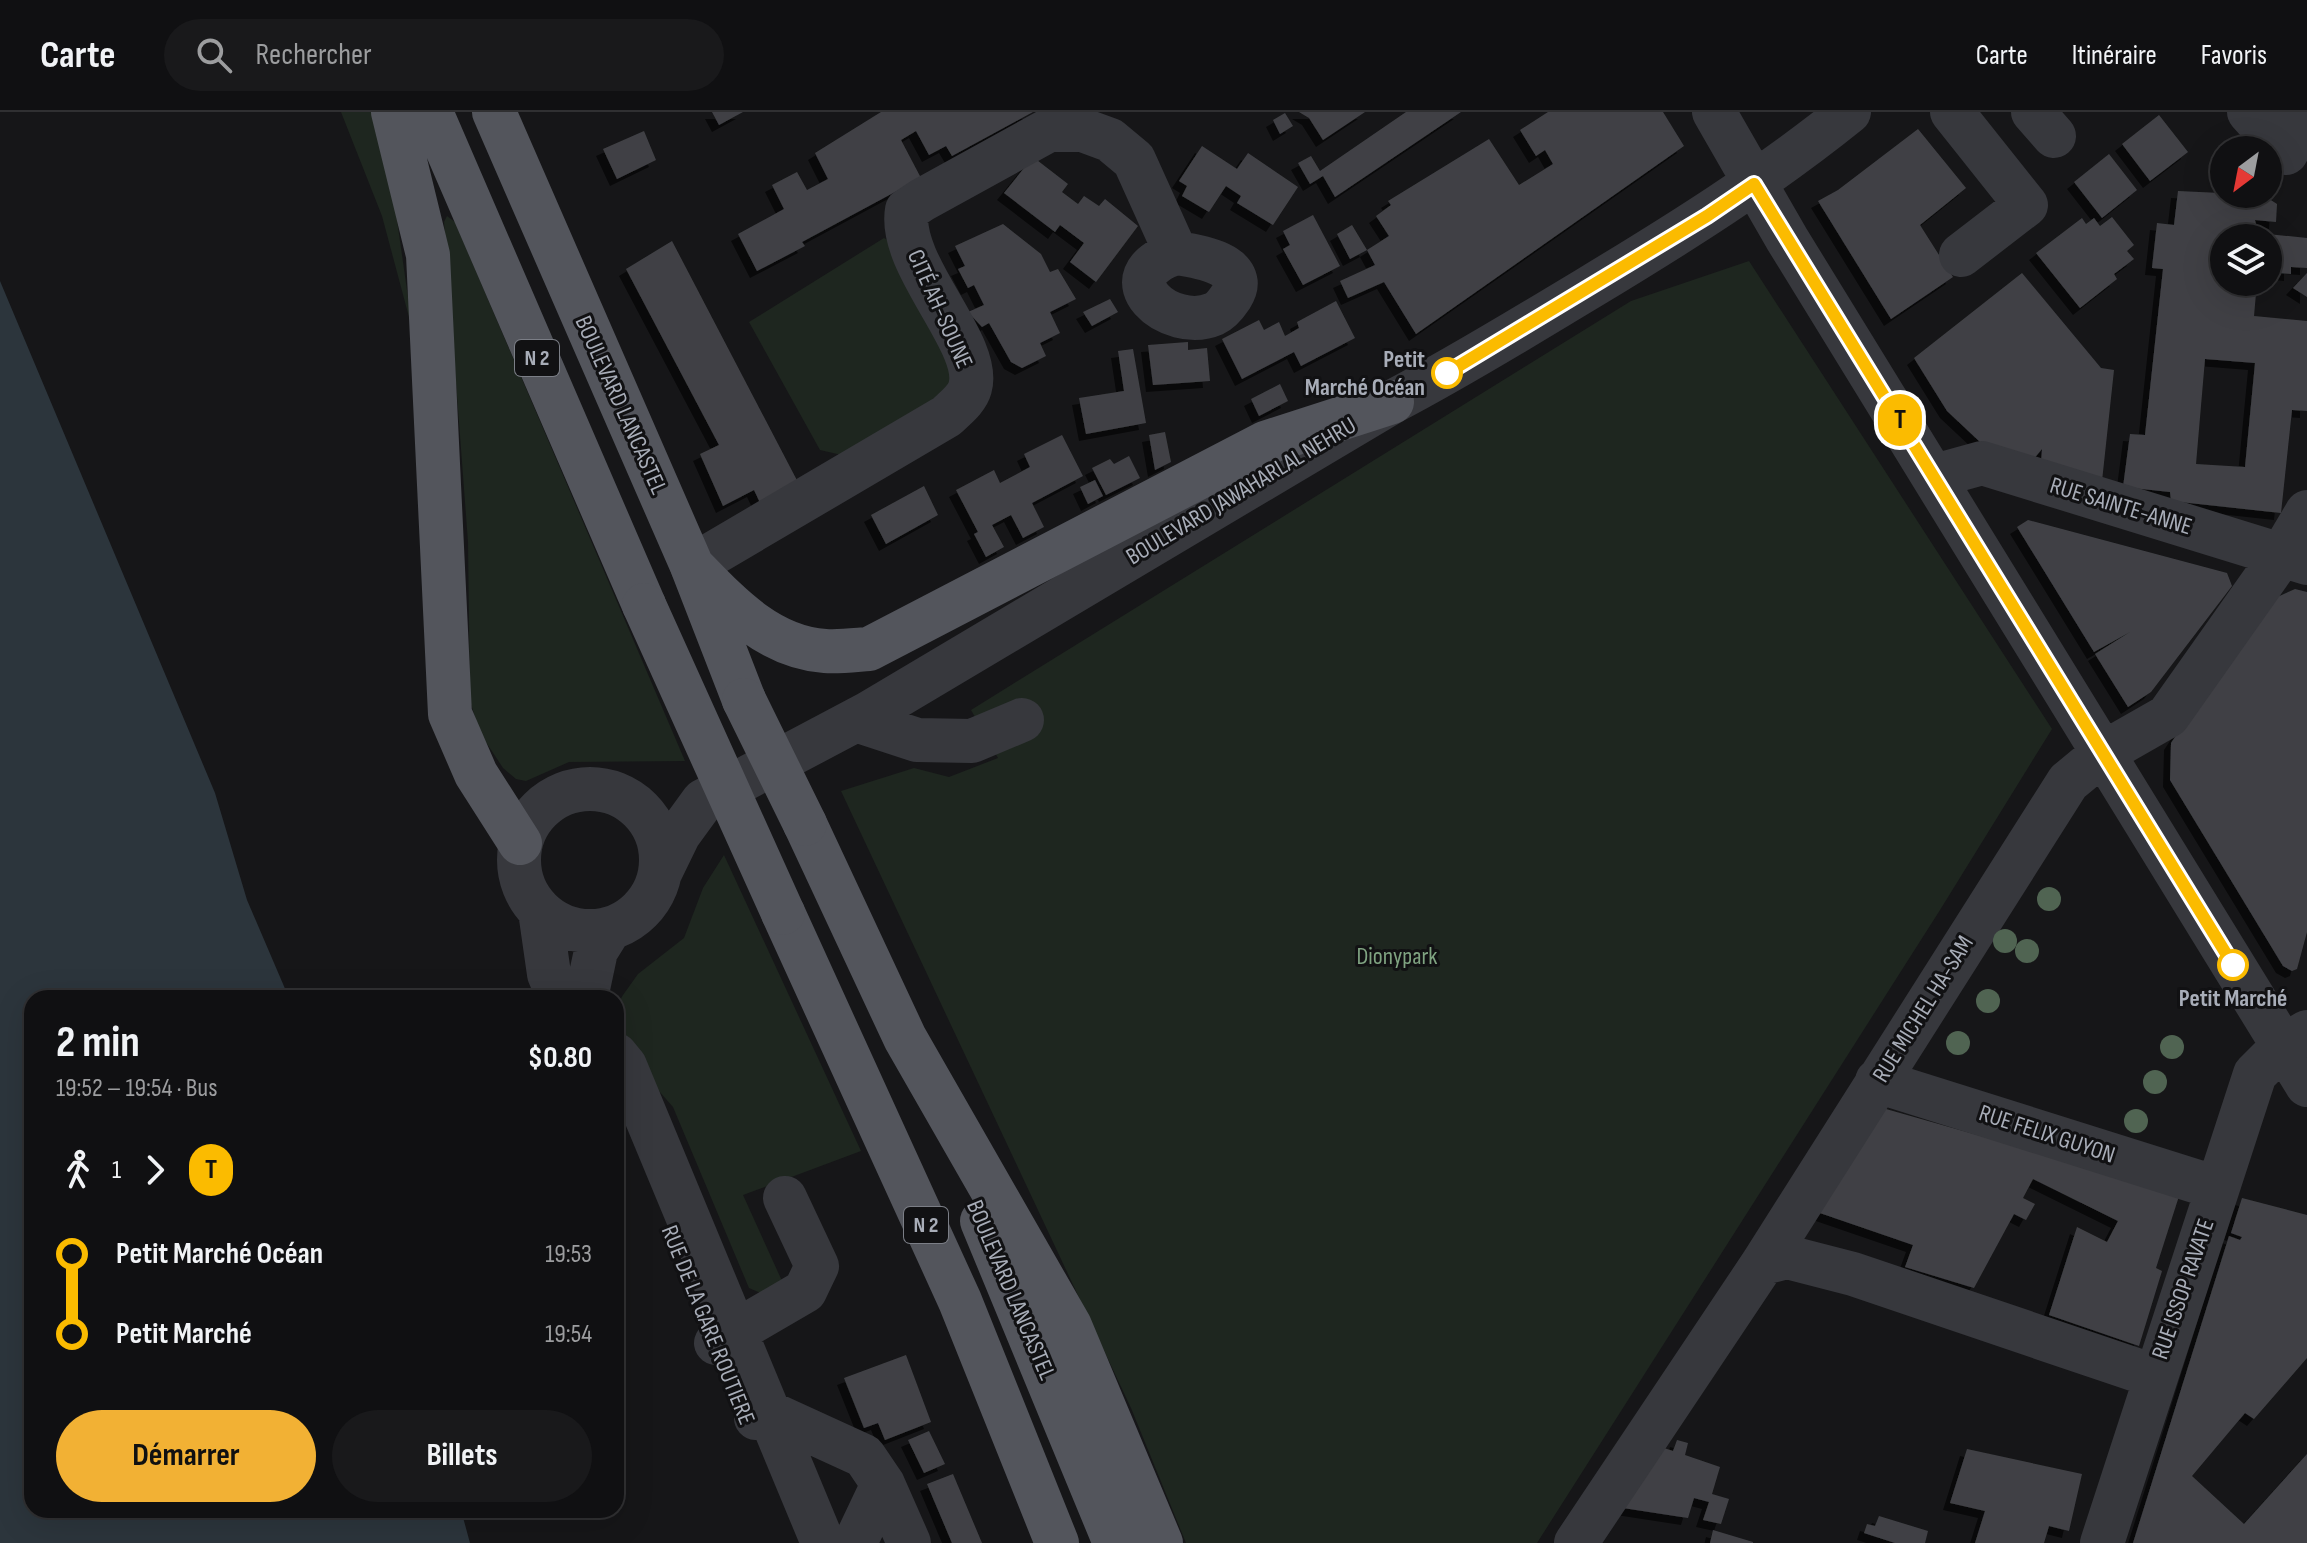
<!DOCTYPE html>
<html lang="fr">
<meta charset="utf-8">
<style>
:root{--surface:#101012;--page:#19191b;--text:#f1f3f6;--muted:#9c9d9f;--line:#303032;--accent:#f2b134}
body{margin:0;font-family:"Sofia Sans Condensed",sans-serif;background:var(--page);color:var(--text);height:100vh;display:flex;flex-direction:column;font-size:30px;white-space:nowrap}
*{box-sizing:border-box;margin:0}
p{font-size:26px;color:var(--muted)}
.icon{flex:none;width:44px;height:44px;fill:none;stroke:currentColor;stroke-width:2;stroke-linecap:round;stroke-linejoin:round}
.map{position:relative;flex:1;overflow:hidden}
.panel{position:absolute;left:24px;top:878px;width:600px;height:528px;display:flex;flex-direction:column;background:var(--surface);border-radius:24px;box-shadow:0 8px 32px #0002,0 0 0 2px var(--line)}
.panel>*{flex:none}
.badge{padding:0 16px;border-radius:26px;font-size:28px;line-height:52px}
.needle{width:52px;rotate:212deg}
.tools{position:absolute;left:2210px;top:24px;display:grid;gap:16px}
.tools a{display:grid;place-items:center;width:72px;height:72px;border-radius:50%;background:var(--surface);box-shadow:0 8px 32px #0002,0 0 0 2px var(--line);font-size:40px}
.map>.badge{position:absolute;translate:-50% -50%;box-shadow:0 0 0 4px #fff}
.legs{display:flex;align-items:center;gap:12px;height:88px;padding:0 32px;font-size:26px}
.legs p{margin-inline-start:auto}
.overview{display:flex;align-items:center;justify-content:space-between;height:136px;padding:0 32px}
h1{font-size:44px;font-weight:700;line-height:60px}
.primary-button{display:flex;gap:16px;margin-top:auto;padding:16px 32px}
.primary-button a{flex:1;height:92px;border-radius:48px;background:var(--accent);color:#111;font-size:32px;font-weight:700;line-height:92px;text-align:center}
.primary-button a+a{background:var(--page);color:var(--text)}
ul{padding:0 32px;list-style:none}
li{display:flex;align-items:center;gap:28px;height:80px;font-size:30px}
li i{display:grid;place-items:center;width:12px;height:100%;margin:0 10px;background:currentColor}
li i::after{content:'';width:20px;height:20px;margin:-10px;border:6px solid;border-radius:50%;background:var(--surface)}
li p{margin-inline-start:auto}
li:first-child i{background:linear-gradient(#0000 50%,currentColor 0)}
li:last-child i{background:linear-gradient(currentColor 50%,#0000 0)}
header{display:flex;align-items:center;gap:48px;box-sizing:border-box;height:112px;padding:0 40px;background:var(--surface);border-bottom:2px solid var(--line)}
header strong{font-size:38px}
nav{display:flex;gap:44px;margin-inline-start:auto;font-size:28px}
.search{width:560px;height:72px;background:var(--page);display:flex;align-items:center;gap:20px;box-sizing:border-box;padding:0 28px;border-radius:44px;color:var(--muted);font-size:30px}
.map>svg:first-child{display:block}
</style>
<header>
<strong>Carte</strong>
<div class="search"><svg class="icon" aria-label="search" viewBox="0 0 24 24"><circle cx="10" cy="10" r="6"/><path d="M15 15l6 6"/></svg>Rechercher</div>
<nav><a>Carte</a><a>Itinéraire</a><a>Favoris</a></nav>
</header>
<div class="map">
<svg width="2307" height="1431" viewBox="0 0 2307 1431">
<defs>
<filter id="shadow"><feDropShadow dx="-7" dy="7" stdDeviation="0" flood-color="#0009"/></filter>
</defs>
<rect width="100%" height="100%" fill="#161618"/>
<!-- green -->
<path fill="#1e261f" d="M341,0H372L391,66L413,220L382,104Z
M447,104L455,110L685,649L569,650L526,669L516,667L503,656L480,621L470,589L468,430L444,110Z
M884,126L893,131L952,242V278L846,344L820,338L749,210Z
M1749,149L2052,617L1940,798L1537,1431H1186L1131,1296L841,679L914,656L949,665L998,646L971,598L1631,189Z
M724,743L861,1039L743,1083L782,1169L763,1182L749,1176L673,995L637,954L616,923V895L623,883L638,862L684,826L703,776Z"/>
<!-- water -->
<path fill="#2c353c" d="M0,169L215,681L247,788L289,886H32V1398H461L470,1431H0Z"/>
<!-- building -->
<path fill="#404145" fill-rule="evenodd" filter="url(#shadow)" d="M712,0H743L719,13Z
M881,0H1033L952,44L946,34L929,43L916,19L901,28L921,66L802,130L805,134L757,159L738,122L784,97L772,73L797,60L807,78L828,67L815,41Z
M1299,0H1365L1323,28L1309,6Z
M1406,0H1461L1335,85L1323,64L1310,72L1298,51L1311,44L1320,59Z
M1548,0H1663L1684,34L1416,222L1384,170L1348,186L1340,169L1375,153L1367,138L1350,147L1337,122L1352,113L1367,138L1389,124L1376,104L1391,93L1388,89L1489,27L1519,73L1553,52L1545,38L1536,44L1520,18Z
M1285,1L1293,14L1280,22L1273,8Z
M2159,3L2188,40L2150,69L2122,32Z
M1918,17L1966,76L1920,113L1953,165L1891,207L1818,89L1838,78Z
M644,19L656,48L617,67L603,37Z
M1202,34L1237,57L1248,41L1298,75L1273,113L1237,91L1241,84L1226,74L1209,100L1182,84L1187,74L1179,69Z
M2109,42L2137,78L2102,106L2074,70Z
M1033,45L1068,72L1062,80L1078,92L1084,84L1099,94L1105,87L1138,114L1096,170L1070,150L1084,131L1060,113L1055,120L1004,81Z
M2178,79L2263,83L2277,92L2276,110L2255,108L2258,121L2307,126V156L2291,155V162L2268,160V126H2224V170H2257L2254,204L2307,209V299L2292,298L2281,401L2171,389L2170,380L2123,375L2130,322L2145,323L2163,157L2152,156L2157,111L2174,113ZM2205,247L2255,251L2245,355L2196,352Z
M1313,103L1340,154L1303,173L1283,137L1290,133L1283,119Z
M2112,105L2134,133L2127,139L2134,147L2114,162L2117,167L2080,196L2036,141L2082,106L2086,112L2094,106L2100,114Z
M1003,112L1041,142L1050,160L1058,157L1076,187L1050,200L1060,221L1040,231L1046,244L1022,256L1011,250L989,211L982,215L968,200L984,193L974,173L968,176L958,157L965,154L955,134Z
M672,129L801,376L762,395L754,378L723,394L700,342L719,333L626,157Z
M2022,161L2101,256L2114,258L2102,369L2040,365L2042,337L2032,349L1980,330L1947,299L1914,246Z
M2307,161V185L2293,176Z
M1110,187L1118,200L1092,214L1083,200Z
M1336,189L1355,226L1301,254L1294,240L1242,267L1222,227L1259,208L1264,218L1279,210L1285,224L1299,216L1297,210Z
M1188,230V238L1207,236L1210,269L1153,273L1148,233Z
M1133,237L1146,311L1086,322L1079,286L1124,279L1118,239Z
M1280,272L1288,289L1259,304L1251,287Z
M1165,320L1171,350L1155,358L1149,323Z
M1062,323L1083,364L1032,391L1044,415L1023,426L1011,403L992,413L1004,435L986,445L974,422L978,420L956,378L994,358L1000,371L1030,355L1024,342Z
M1129,344L1140,366L1106,383L1092,356L1110,347L1114,352Z
M1095,368L1103,384L1088,392L1080,375Z
M924,374L938,403L886,432L871,403Z
M2028,408L2227,461L2232,474L2151,580L2128,595L2095,542L2130,520L2094,540L2017,415Z
M2295,477L2307,480V820L2297,857L2292,859L2283,854L2170,668L2171,631L2264,491Z
M1879,995L2180,1081L2156,1156L2162,1159L2139,1234L2049,1203L2077,1115L2107,1130L2118,1109L2033,1067L2023,1086L2035,1092L2026,1108L2014,1102L1974,1176L1905,1155L1913,1133L1814,1099Z
M2242,1086L2307,1103V1246L2254,1307L2245,1301L2192,1364L2244,1412L2307,1342V1431H2133L2229,1124L2240,1128L2242,1125L2231,1121Z
M906,1243L931,1310L885,1328L878,1311L864,1316L844,1266Z
M929,1319L945,1352L924,1361L908,1328Z
M1677,1328L1688,1331L1685,1343L1720,1355L1712,1382L1729,1387L1721,1412L1703,1408L1709,1390L1694,1386L1688,1406L1623,1396L1661,1335L1673,1339Z
M1967,1337L2082,1362L2069,1419L2049,1414L2044,1431H1975L1985,1399L1950,1391Z
M953,1362L982,1431H952L927,1372Z
M1879,1404L1928,1419L1925,1431H1895L1864,1421L1867,1412L1875,1414Z
M1713,1418L1753,1430V1431H1710Z"/>
<g fill="none" stroke-linecap="round" stroke-linejoin="round">
<!-- minor -->
<path stroke="#37383d" stroke-width="44" d="M1714,0L1787,127L2307,973
M1952,0L2026,93L1961,143
M2033,0L2054,24
M2249,0L2286,41L2306,7L2300,0
M1176,141C1196,144 1252,152 1231,185C1227,191 1221,199 1214,202C1170,221 1104,165 1176,141Z
M1935,364L1982,351L2307,451
M692,454L947,304C955,296 967,287 970,276C983,232 897,153 907,98L922,88L1049,18H1083L1110,28L1134,48L1176,141
M856,608L917,628L972,629L1022,608
M519 748a71 71 0 1 1 142 0a71 71 0 1 1-142 0Z
M661,759L679,722L703,689L869,601L1392,290C1459,255 1522,216 1587,177C1678,122 1766,67 1849,0
M540,799L549,862L559,886
M586,886L596,839L609,818
M616,943L625,954L823,1431
M1877,969L2217,1076
M1763,1151L1787,1145L1853,1162L2154,1264
M716,1231L805,1179L817,1154L785,1086
M756,1306L770,1301L864,1344L883,1372L909,1431
M855,1431L883,1372
M1576,1431L1763,1151L2068,670L2103,641L2168,604L2281,444L2307,400
M2102,1431L2255,962L2283,934L2307,920"/>
<!-- major -->
<path stroke="#53555c" stroke-width="44" d="M393,0L428,143L450,602L476,662L520,731
M431,0L644,493
M494,0L692,454L744,588
M692,454C729,492 768,535 825,539C839,540 855,538 869,537L1265,331L1392,290
M805,712L905,926L1070,1214L1161,1431
M783,801L960,1189L1057,1431
M982,1109L1115,1431"/>
<!-- major-bridge -->
<path stroke="#53555c" stroke-width="44" d="M644,493L783,801
M744,588L805,712"/>
</g>
<!-- trees -->
<g fill="#506452">
<circle cx="2049" cy="787" r="12"/>
<circle cx="2005" cy="829" r="12"/>
<circle cx="2027" cy="839" r="12"/>
<circle cx="1988" cy="889" r="12"/>
<circle cx="1958" cy="931" r="12"/>
<circle cx="2172" cy="935" r="12"/>
<circle cx="2155" cy="970" r="12"/>
<circle cx="2136" cy="1009" r="12"/>
</g>
<g fill="none" stroke-linecap="round" stroke-linejoin="round">
<!-- line-1 casing -->
<g stroke="#fff" stroke-width="18">
<path id="line-1" d="M1447,261L1707,104L1754,72L2233,853"/>
</g>
<!-- line-1 -->
<use href="#line-1" stroke="#fbbb00" stroke-width="12"/>
</g>
<!-- markers -->
<g fill="#fff" stroke="#fbbb00" stroke-width="4">
<circle cx="1447" cy="261" r="14"/>
<circle cx="2233" cy="853" r="14"/>
</g>
<g text-anchor="middle" dominant-baseline="central" stroke-width="6" stroke-linejoin="round" paint-order="stroke">
<!-- shield labels -->
<g fill="#111113" stroke="#7b7e86" stroke-width="2">
<rect x="515" y="228" width="44" height="36" rx="6"/>
<rect x="904" y="1095" width="44" height="36" rx="6"/>
</g>
<g font-size="22" font-weight="bold" fill="#a8adb8">
<text x="537" y="246">N 2</text>
<text x="926" y="1113">N 2</text>
</g>
<!-- street labels -->
<g font-size="24" fill="#a8adb8" stroke="#111113">
<text transform="translate(940 197) rotate(66)">CITÉ AH-SOUNE</text>
<text transform="translate(621 293) rotate(66)">BOULEVARD LANCASTEL</text>
<text transform="translate(1241 379) rotate(-31)">BOULEVARD JAWAHARLAL NEHRU</text>
<text transform="translate(2121 394) rotate(17)">RUE SAINTE-ANNE</text>
<text transform="translate(1923 897) rotate(-58)">RUE MICHEL HA-SAM</text>
<text transform="translate(2047 1022) rotate(18)">RUE FELIX GUYON</text>
<text transform="translate(2183 1177) rotate(-71)">RUE ISSOP RAVATE</text>
<text transform="translate(1011 1178) rotate(67)">BOULEVARD LANCASTEL</text>
<text transform="translate(708 1213) rotate(68)">RUE DE LA GARE ROUTIERE</text>
</g>
<!-- stop labels -->
<g font-size="24" font-weight="bold" fill="#a8adb8" stroke="#111113" text-anchor="end">
<text x="1425" y="247">Petit<tspan x="1425" dy="28">Marché Océan</tspan></text>
<text x="2233" y="886" text-anchor="middle">Petit Marché</text>
</g>
<!-- park labels -->
<g font-size="24" fill="#7fa381" stroke="#111113">
<text x="1397" y="844">Dionypark</text>
</g>
</g>
</svg>
<div class="tools">
<a><svg class="needle" viewBox="-14 -14 28 28"><path d="M0-13l5 13h-10z" fill="#e53935"/><path d="M0 13l5-13h-10z" fill="#9c9d9f"/></svg></a>
<a><svg class="icon" aria-label="layers" viewBox="0 0 24 24"><path d="M12 4l9 5-9 5-9-5zM3 14l9 5 9-5"/></svg></a>
</div>
<b class="badge" style="left:1900px;top:308px;background:#fbbb00;color:#111">T</b>
<section class="panel">
<div class="overview"><div><h1>2 min</h1><p>19:52 – 19:54 · Bus</p></div><b>$0.80</b></div>
<div class="legs"><svg class="icon" aria-label="walk" viewBox="0 0 24 24"><circle cx="13" cy="4" r="2"/><path d="M13 8l-2 6 4 7M11 14l-3 7M7 12l3-4h3l4 4"/></svg>1<svg class="icon" aria-label="forward" viewBox="0 0 24 24"><path d="M9 5l7 7-7 7"/></svg><b class="badge" style="background:#fbbb00;color:#111">T</b></div>
<ul>
<li><i style="color:#fbbb00"></i><b>Petit Marché Océan</b><p>19:53</p></li>
<li><i style="color:#fbbb00"></i><b>Petit Marché</b><p>19:54</p></li>
</ul>
<div class="primary-button"><a>Démarrer</a><a>Billets</a></div>
</section>
</div>
